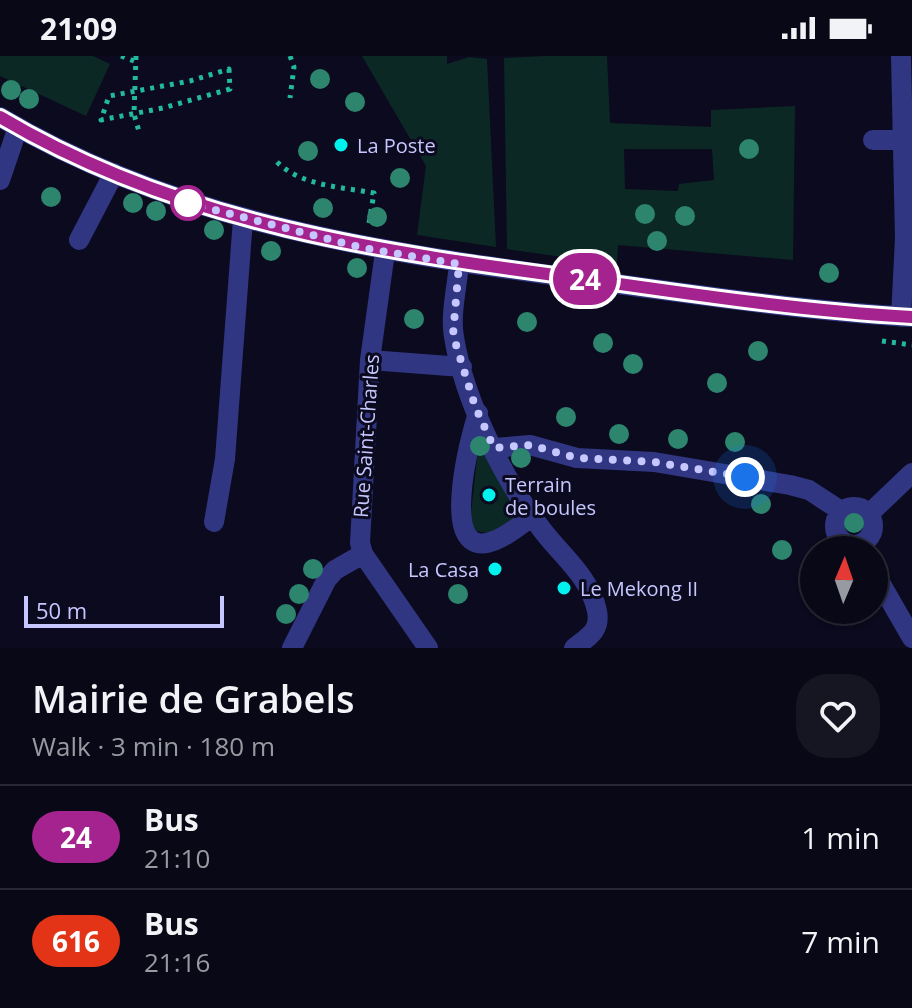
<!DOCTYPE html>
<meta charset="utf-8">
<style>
:root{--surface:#080816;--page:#161623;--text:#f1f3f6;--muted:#989aa1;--line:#292935}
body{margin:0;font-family:"Open Sans",sans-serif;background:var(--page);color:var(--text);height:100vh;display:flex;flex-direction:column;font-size:30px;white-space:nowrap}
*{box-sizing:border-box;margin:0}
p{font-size:26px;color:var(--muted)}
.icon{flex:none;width:44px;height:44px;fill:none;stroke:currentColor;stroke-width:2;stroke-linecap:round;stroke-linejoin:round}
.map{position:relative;height:592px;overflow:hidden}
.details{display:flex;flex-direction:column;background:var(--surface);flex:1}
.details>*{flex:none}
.badge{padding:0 16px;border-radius:26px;font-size:28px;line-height:52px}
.needle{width:52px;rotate:2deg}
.tools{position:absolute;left:800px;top:480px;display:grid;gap:16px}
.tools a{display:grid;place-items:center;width:88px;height:88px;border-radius:50%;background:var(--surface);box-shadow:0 2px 6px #0004,0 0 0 2px var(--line);font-size:40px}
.scale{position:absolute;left:24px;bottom:20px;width:200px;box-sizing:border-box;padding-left:8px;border:4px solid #c7c7ff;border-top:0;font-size:22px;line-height:28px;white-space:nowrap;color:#c7c7ff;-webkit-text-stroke:6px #0b0a1e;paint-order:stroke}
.you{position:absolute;width:40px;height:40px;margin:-20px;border:6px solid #fff;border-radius:50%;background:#1a73e8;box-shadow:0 0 0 12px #1a73e833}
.map>.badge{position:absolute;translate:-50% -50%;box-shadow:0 0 0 4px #fff}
.round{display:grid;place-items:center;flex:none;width:84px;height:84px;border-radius:32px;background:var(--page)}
.summary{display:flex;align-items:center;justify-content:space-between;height:136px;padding:0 32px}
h1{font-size:38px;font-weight:600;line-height:60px}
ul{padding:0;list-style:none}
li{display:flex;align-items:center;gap:24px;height:104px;padding:0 32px;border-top:2px solid var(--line)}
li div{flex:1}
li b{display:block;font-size:30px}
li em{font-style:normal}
li .badge{min-width:88px;font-weight:700;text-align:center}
.status{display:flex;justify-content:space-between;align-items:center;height:56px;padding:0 40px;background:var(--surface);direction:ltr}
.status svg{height:22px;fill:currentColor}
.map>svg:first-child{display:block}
</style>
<div class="status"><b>21:09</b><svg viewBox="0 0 49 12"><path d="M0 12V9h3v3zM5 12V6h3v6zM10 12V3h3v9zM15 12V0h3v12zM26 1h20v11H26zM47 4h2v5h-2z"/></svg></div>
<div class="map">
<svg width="912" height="592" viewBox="0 0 912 592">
<rect width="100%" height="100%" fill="#0b0a1e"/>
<!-- green -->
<path fill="#0c2824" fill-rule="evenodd" d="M0,0H93L110,8L86,60L0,20Z
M362,0H447V8L469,1L487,3L496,191L417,179L426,110Z
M545,0H607L610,67L711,71V54L795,50L793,204L618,189L617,209L507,193L504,2ZM624,93H712L714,124L679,128L678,135L625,133Z
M479,383L517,461L493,478L476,475L470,467Z"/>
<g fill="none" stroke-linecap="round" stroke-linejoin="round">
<!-- path -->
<path stroke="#21b99f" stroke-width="5" stroke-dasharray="4 6" stroke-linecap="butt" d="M121,0L134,5
M136,0L134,58L140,79
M290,0L294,11L290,42
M229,13L230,33L163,52L101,64L109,40L190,25Z
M277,106C301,130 342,131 374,137L369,167
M882,285L912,289"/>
<!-- minor -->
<path stroke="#303682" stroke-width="20" d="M901,0L905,182L901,261
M0,61C180,168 383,196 586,224C694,238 803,255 912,261
M873,84H902
M0,124L18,71
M79,184L114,117
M385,196L370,304L360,487L363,498L428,592
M459,208C457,231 450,259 454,281C464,344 504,425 543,475C562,500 590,521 597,555C601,575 588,581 574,592
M370,304L462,311
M478,357C471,380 435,510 496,484C509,479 521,468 533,460
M494,392L530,389L577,402L654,406L790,429L809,434L841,455
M835 470a19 19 0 1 1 38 0a19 19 0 1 1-38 0Z
M869,458L912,417
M214,466L225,403L243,163
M874,516L912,582
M292,592L327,523L335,514L363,498"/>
</g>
<!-- trees -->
<g fill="#2d856e">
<circle cx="320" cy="23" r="10"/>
<circle cx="11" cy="34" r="10"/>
<circle cx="29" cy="43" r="10"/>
<circle cx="355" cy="46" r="10"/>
<circle cx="749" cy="93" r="10"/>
<circle cx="308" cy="95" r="10"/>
<circle cx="400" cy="122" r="10"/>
<circle cx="51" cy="141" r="10"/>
<circle cx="133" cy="147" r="10"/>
<circle cx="323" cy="152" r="10"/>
<circle cx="156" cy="155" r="10"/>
<circle cx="645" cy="158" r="10"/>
<circle cx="685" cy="160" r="10"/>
<circle cx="377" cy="161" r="10"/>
<circle cx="214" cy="174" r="10"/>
<circle cx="657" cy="185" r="10"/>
<circle cx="271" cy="195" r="10"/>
<circle cx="357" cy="212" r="10"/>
<circle cx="829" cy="217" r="10"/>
<circle cx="414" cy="263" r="10"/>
<circle cx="527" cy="266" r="10"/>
<circle cx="603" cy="287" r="10"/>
<circle cx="758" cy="295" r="10"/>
<circle cx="633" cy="308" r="10"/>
<circle cx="717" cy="327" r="10"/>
<circle cx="566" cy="361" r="10"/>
<circle cx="619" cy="378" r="10"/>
<circle cx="678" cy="383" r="10"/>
<circle cx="735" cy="386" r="10"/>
<circle cx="480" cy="390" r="10"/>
<circle cx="521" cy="402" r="10"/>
<circle cx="761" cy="448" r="10"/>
<circle cx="854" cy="467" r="10"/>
<circle cx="782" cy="494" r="10"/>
<circle cx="313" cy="513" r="10"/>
<circle cx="299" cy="538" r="10"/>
<circle cx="458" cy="538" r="10"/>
<circle cx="286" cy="558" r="10"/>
</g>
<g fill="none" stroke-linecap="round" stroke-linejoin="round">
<!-- line casing -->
<g stroke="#fff" stroke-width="18">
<path id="line" d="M0,61C181,169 387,197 592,224C698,239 805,255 912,261"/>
</g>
<!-- line -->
<use href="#line" stroke="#a4238f" stroke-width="12"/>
<!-- walk -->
<path stroke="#c7c7ff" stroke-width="8" stroke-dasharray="0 14.4" d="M188,147L363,192L459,208L453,279L475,350L494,392L530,389L577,402L654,406L745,421"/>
</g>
<!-- markers -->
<g fill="#00f2ef" stroke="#0b0a1e" stroke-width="3">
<circle cx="341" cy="89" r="8"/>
<circle cx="489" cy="439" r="8"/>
<circle cx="495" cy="513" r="8"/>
<circle cx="564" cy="532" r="8"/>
</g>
<circle fill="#fff" stroke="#a4238f" stroke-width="4" cx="188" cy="147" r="16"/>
<g text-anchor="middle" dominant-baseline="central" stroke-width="6" stroke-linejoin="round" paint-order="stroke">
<!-- poi labels -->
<g font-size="20" fill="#c7c7ff" stroke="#0b0a1e" text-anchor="start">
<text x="357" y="89">La Poste</text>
<text x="505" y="428">Terrain<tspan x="505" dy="23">de boules</tspan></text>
<text x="479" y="513" text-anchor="end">La Casa</text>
<text x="580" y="532">Le Mekong II</text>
</g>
<!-- street labels -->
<g font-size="20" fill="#c7c7ff" stroke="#0b0a1e">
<text transform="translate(366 380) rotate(-86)">Rue Saint-Charles</text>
</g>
</g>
</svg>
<div class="tools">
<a><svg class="needle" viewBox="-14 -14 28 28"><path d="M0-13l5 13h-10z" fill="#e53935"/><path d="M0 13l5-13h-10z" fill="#989aa1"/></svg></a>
</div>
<div class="scale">50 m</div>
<div class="you" style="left:745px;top:421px"></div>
<b class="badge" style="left:585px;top:223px;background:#a4238f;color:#fff">24</b>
</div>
<section class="details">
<div class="summary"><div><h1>Mairie de Grabels</h1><p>Walk · 3 min · 180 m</p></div><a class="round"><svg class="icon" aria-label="heart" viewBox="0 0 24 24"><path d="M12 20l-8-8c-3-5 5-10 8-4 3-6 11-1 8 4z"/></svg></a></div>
<ul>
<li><span class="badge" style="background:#a4238f;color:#fff">24</span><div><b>Bus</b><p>21:10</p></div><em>1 min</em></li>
<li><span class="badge" style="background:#e43417;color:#fff">616</span><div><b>Bus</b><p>21:16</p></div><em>7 min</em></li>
</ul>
</section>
